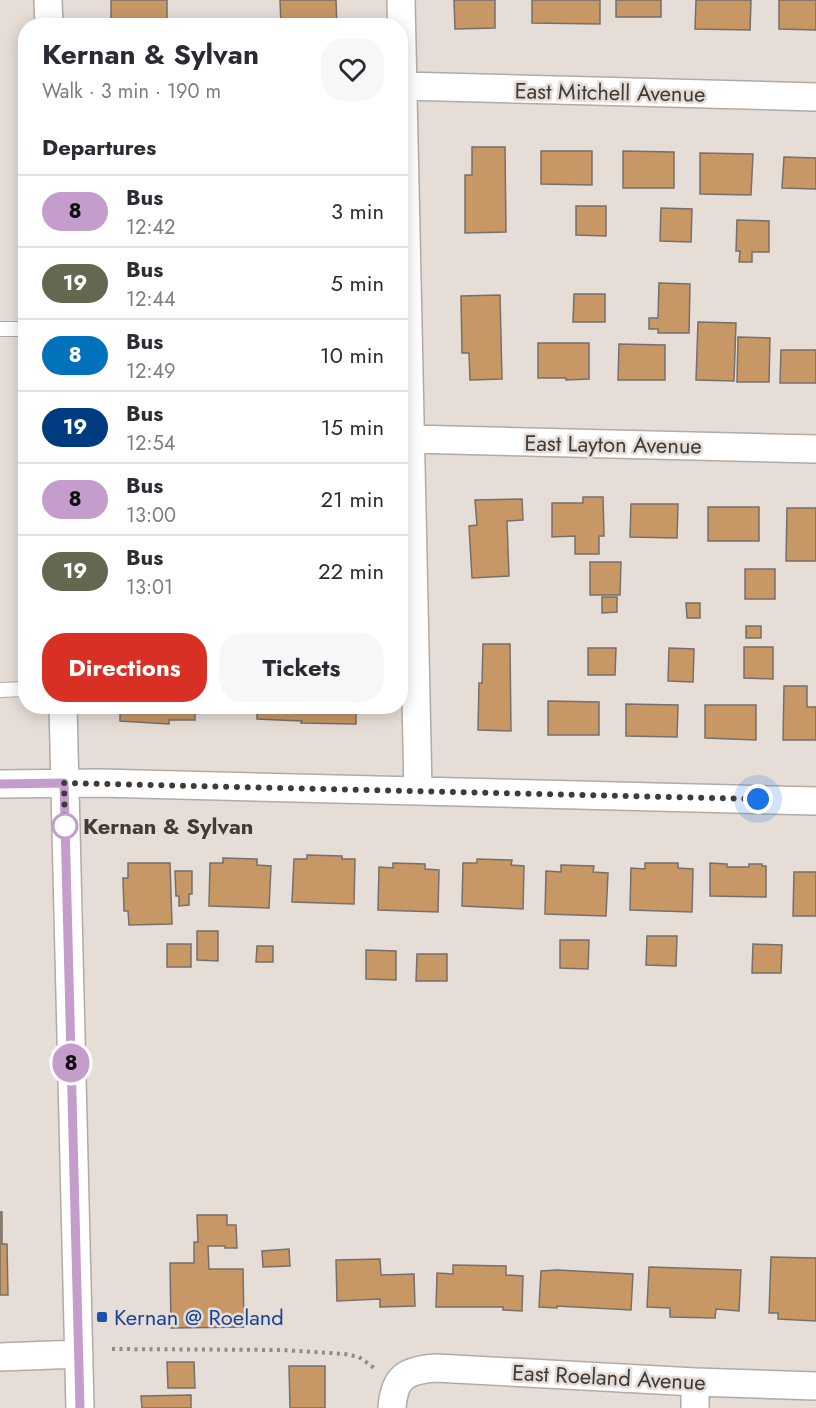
<!DOCTYPE html>
<meta charset="utf-8">
<style>
:root{--surface:#fff;--page:#f7f7f7;--text:#2b2b33;--muted:#7c7c81;--line:#e1e1e2;--accent:#d93025}
body{margin:0;font-family:Jost,sans-serif;background:var(--page);color:var(--text);height:100vh;display:flex;flex-direction:column;font-size:22px;white-space:nowrap}
*{box-sizing:border-box;margin:0}
p{font-size:20px;color:var(--muted)}
.icon{flex:none;width:33px;height:33px;fill:none;stroke:currentColor;stroke-width:2;stroke-linecap:round;stroke-linejoin:round}
.map{position:relative;flex:1;overflow:hidden}
.details{position:absolute;left:18px;top:18px;width:390px;height:696px;display:flex;flex-direction:column;background:var(--surface);border-radius:24px;box-shadow:0 3px 15px #0003}
.details>*{flex:none}
.badge{padding:0 12px;border-radius:20px;font-size:21px;line-height:39px}
.you{position:absolute;width:30px;height:30px;margin:-15px;border:4px solid #fff;border-radius:50%;background:#1a73e8;box-shadow:0 0 0 9px #1a73e833}
.map>.badge{position:absolute;translate:-50% -50%;box-shadow:0 0 0 3px #fff}
h2{padding:0 24px;font-size:22px;line-height:54px}
.round{display:grid;place-items:center;flex:none;width:63px;height:63px;border-radius:24px;background:var(--page)}
.headline{display:flex;align-items:center;justify-content:space-between;height:102px;padding:0 24px}
h1{font-size:28px;font-weight:700;line-height:45px}
.primary-button{display:flex;gap:12px;margin-top:auto;padding:12px 24px}
.primary-button a{flex:1;height:69px;border-radius:24px;background:var(--accent);color:#fff;font-size:24px;font-weight:700;line-height:69px;text-align:center}
.primary-button a+a{background:var(--page);color:var(--text)}
ul{padding:0;list-style:none}
li{display:flex;align-items:center;gap:18px;height:72px;padding:0 24px;border-top:2px solid var(--line)}
li div{flex:1}
li b{display:block;font-size:22px}
li em{font-style:normal}
li .badge{min-width:66px;font-weight:700;text-align:center}
.map>svg:first-child{display:block}
</style>
<div class="map">
<svg width="816" height="1408" viewBox="0 0 816 1408">
<rect width="100%" height="100%" fill="#e6ddd6"/>
<!-- building -->
<path fill="#c79766" stroke="#777069" stroke-width="1.5" d="M111,0H167V26H111Z
M280,0H336L337,26H281Z
M454,0H495V28L455,29Z
M532,0H600V24L532,23Z
M616,0H661V17H616Z
M696,0H751L750,30L695,29Z
M779,0H816V30L779,29Z
M472,147H505L506,232L465,233V175H472Z
M541,151H592V185L541,184Z
M623,151L674,152V188H623Z
M700,153L753,154L751,195L700,194Z
M784,157L816,158V189L782,188Z
M576,206H606V236L576,235Z
M661,208L692,209L691,242L660,241Z
M737,220L769,221V252H752V262H739L740,251H736Z
M659,283L690,284L689,333H658V329H649V318H658Z
M574,294H605V322H573Z
M500,295L502,379L470,380L469,353H462L461,296Z
M698,322L736,323L734,381L696,380Z
M738,337L770,338L769,382H737Z
M538,343H589V379L566,380V378H538Z
M619,344L665,345V380H618Z
M781,350H816V383H780Z
M583,497H603L604,536H599V554H575V536L552,537V503H583Z
M522,499L523,520L507,521L509,576L472,578L469,526L477,525L475,500Z
M631,504H678L677,538L630,537Z
M708,507H759V541H708Z
M787,508H816V561H786Z
M590,562H621L620,595H590Z
M745,569H775V599H745Z
M602,597H617V612L602,613Z
M686,603H700V618H687Z
M746,626H761V638H746Z
M483,644H510L511,731L478,730L479,683H482Z
M744,647H773V679L744,678Z
M588,648H616L615,675H588Z
M669,648L694,649L693,682L668,681Z
M784,686H807V707H816V740H783Z
M548,701L599,702V735H548Z
M626,704L678,705L677,737L626,736Z
M705,705H756V740L705,738Z
M120,706H195V720H169V724L120,721Z
M257,706H356V724L301,723L302,721L257,719Z
M307,855L342,856V859H355L354,904L292,902L294,859H307Z
M223,858L257,859V865L271,866L269,908L209,906L210,863H223Z
M477,859L512,860L511,865L524,866L523,909L462,906L463,863H477Z
M128,863H170L172,924L129,925L128,911H124L123,878H128Z
M393,863L425,864V869L439,870L438,912L378,910L379,867L393,868Z
M645,863H678V868L693,869L692,912L630,910L631,868L645,869Z
M710,863L727,864V867H749V864H762V866H766V897L710,896Z
M561,865L594,866L593,872L608,873L606,916L545,914L546,871L561,872Z
M175,871H192V894H189V905L179,906V896H176Z
M794,872H816V916H793Z
M197,931H218V961L197,960Z
M647,936H677L676,966L646,965Z
M560,940H589L588,969L560,968Z
M167,944H191V967H167Z
M753,944L782,945L781,973H752Z
M257,946H273V962H256Z
M366,950L396,951V980L366,979Z
M417,954H447V981H416Z
M0,1212H2V1244H7L8,1295H0Z
M197,1215H227V1225H236L237,1248H225V1246H208L209,1269H243L244,1327L171,1328L170,1263H194V1242H198Z
M289,1249L290,1266L263,1267L262,1251Z
M771,1257L816,1258V1321L778,1319V1313H769Z
M380,1259L381,1275L414,1274L415,1306L380,1307V1299L337,1301L336,1260Z
M453,1265L506,1266V1275L523,1276L522,1311L503,1310V1307H436L437,1273L453,1274Z
M649,1267L741,1270L739,1311L716,1309L715,1318L670,1317V1308L647,1307Z
M557,1270L633,1274L631,1310L557,1306V1308L539,1307L541,1271Z
M167,1362H194L195,1388H168Z
M289,1366H325V1408H290Z
M191,1395V1408H142L141,1396Z"/>
<g fill="none" stroke-linecap="round" stroke-linejoin="round">
<!-- service casing -->
<g stroke="#b4aaa4" stroke-width="16">
<path id="service" d="M0,329H26
M0,690L26,689"/>
</g>
<!-- minor casing -->
<g stroke="#b4aaa4" stroke-width="30">
<path id="minor" d="M48,0L49,26
M401,0L418,791
M403,86L816,97
M411,439L816,449
M63,706L80,1408
M0,784L99,783L816,801
M0,1357L79,1354
M392,1408C394,1377 406,1370 436,1368L695,1382L816,1386
M695,1408V1382"/>
</g>
<!-- path -->
<path stroke="#918b86" stroke-width="4" stroke-dasharray="3 4.5" stroke-linecap="butt" d="M112,1349L282,1350L345,1354L359,1357L377,1370"/>
<!-- service -->
<use href="#service" stroke="#fff" stroke-width="14"/>
<!-- minor -->
<use href="#minor" stroke="#fff" stroke-width="27"/>
</g>
<g fill="none" stroke-linecap="round" stroke-linejoin="round">
<!-- line casing -->
<g stroke="#fff" stroke-width="14">
<path id="line" d="M0,784L64,783L80,1408"/>
</g>
<!-- line -->
<use href="#line" stroke="#c49dcc" stroke-width="9"/>
<!-- walk -->
<path stroke="#3f3b38" stroke-width="6" stroke-dasharray="0 10.8" d="M65,826L64,783L758,799"/>
</g>
<!-- markers -->
<circle fill="#fff" stroke="#c49dcc" stroke-width="3" cx="65" cy="826" r="12"/>
<rect fill="#1a4fb4" stroke="#e6ddd6" stroke-width="2" x="96" y="1311" width="12" height="12" rx="3"/>
<g text-anchor="middle" dominant-baseline="central" stroke-width="5" stroke-linejoin="round" paint-order="stroke">
<!-- street labels -->
<g font-size="22" fill="#3f3b38" stroke="#e6ddd6">
<text transform="translate(610 92) rotate(1)">East Mitchell Avenue</text>
<text transform="translate(613 444) rotate(1)">East Layton Avenue</text>
<text transform="translate(609 1377) rotate(3)">East Roeland Avenue</text>
</g>
<!-- stop labels -->
<g font-size="22" font-weight="bold" fill="#3f3b38" stroke="#e6ddd6" text-anchor="start">
<text x="83" y="826">Kernan &amp; Sylvan</text>
</g>
<!-- transit labels -->
<g font-size="22" fill="#164399" stroke="#e6ddd6" text-anchor="start">
<text x="114" y="1317">Kernan @ Roeland</text>
</g>
</g>
</svg>
<div class="you" style="left:758px;top:799px"></div>
<b class="badge" style="left:71px;top:1063px;background:#c49dcc;color:#111">8</b>
<section class="details">
<div class="headline"><div><h1>Kernan &amp; Sylvan</h1><p>Walk · 3 min · 190 m</p></div><a class="round"><svg class="icon" aria-label="heart" viewBox="0 0 24 24"><path d="M12 20l-8-8c-3-5 5-10 8-4 3-6 11-1 8 4z"/></svg></a></div>
<h2>Departures</h2>
<ul>
<li><span class="badge" style="background:#c49dcc;color:#111">8</span><div><b>Bus</b><p>12:42</p></div><em>3 min</em></li>
<li><span class="badge" style="background:#636851;color:#fff">19</span><div><b>Bus</b><p>12:44</p></div><em>5 min</em></li>
<li><span class="badge" style="background:#0072bc;color:#fff">8</span><div><b>Bus</b><p>12:49</p></div><em>10 min</em></li>
<li><span class="badge" style="background:#003b80;color:#fff">19</span><div><b>Bus</b><p>12:54</p></div><em>15 min</em></li>
<li><span class="badge" style="background:#c49dcc;color:#111">8</span><div><b>Bus</b><p>13:00</p></div><em>21 min</em></li>
<li><span class="badge" style="background:#636851;color:#fff">19</span><div><b>Bus</b><p>13:01</p></div><em>22 min</em></li>
</ul>
<div class="primary-button"><a>Directions</a><a>Tickets</a></div>
</section>
</div>
